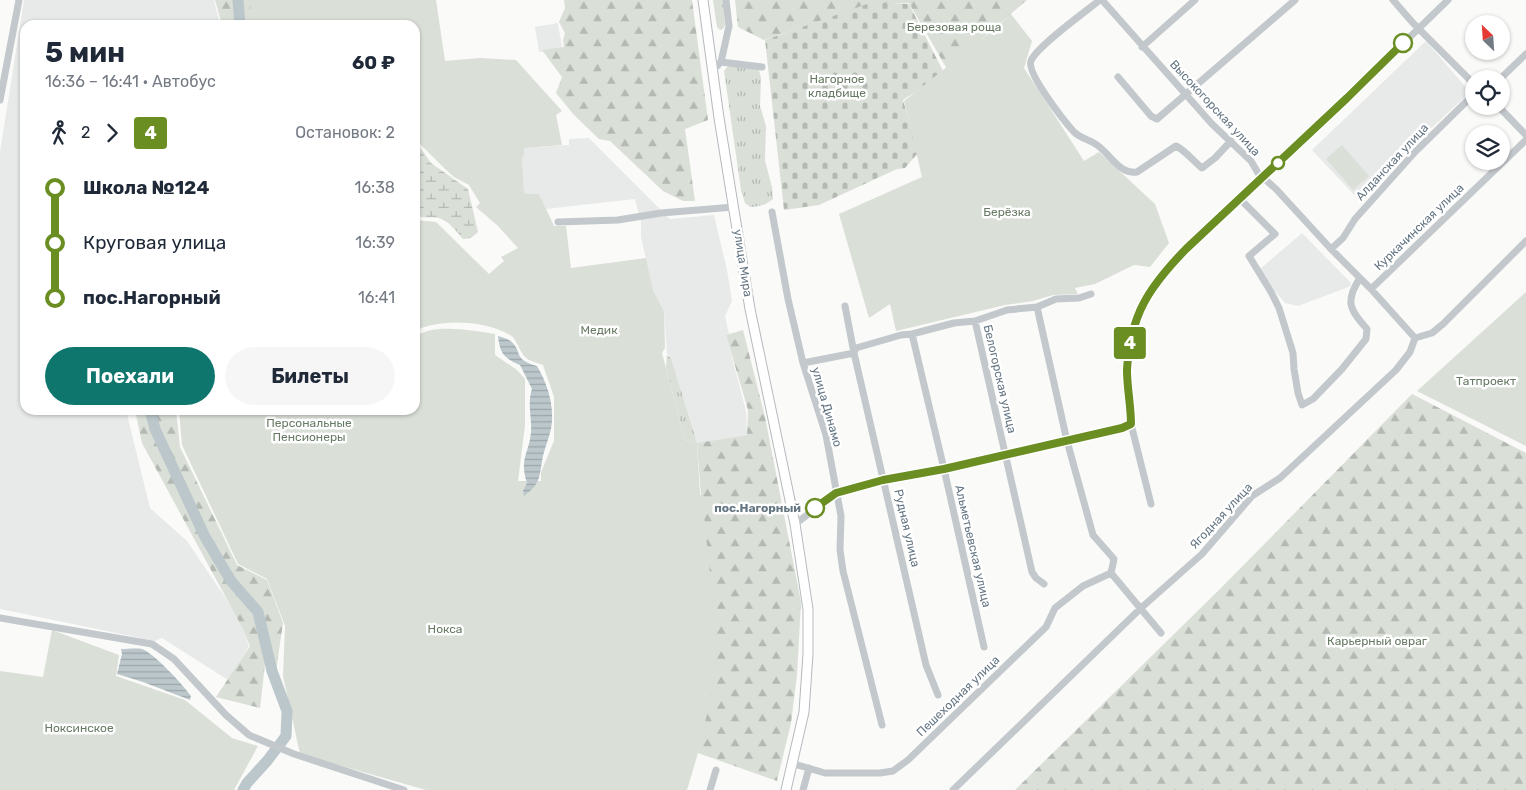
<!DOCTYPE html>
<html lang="ru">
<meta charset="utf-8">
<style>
:root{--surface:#fff;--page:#f6f6f7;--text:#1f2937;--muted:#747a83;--accent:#0f766e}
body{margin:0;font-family:Rubik,sans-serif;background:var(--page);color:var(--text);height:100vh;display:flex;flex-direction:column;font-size:19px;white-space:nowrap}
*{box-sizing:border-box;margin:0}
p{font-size:16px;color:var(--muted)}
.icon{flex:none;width:28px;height:28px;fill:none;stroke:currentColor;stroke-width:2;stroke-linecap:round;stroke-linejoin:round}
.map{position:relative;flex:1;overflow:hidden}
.side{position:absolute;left:20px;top:20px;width:400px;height:395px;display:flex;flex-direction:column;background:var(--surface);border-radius:15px;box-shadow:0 1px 4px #0004}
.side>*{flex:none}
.badge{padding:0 10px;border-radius:4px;font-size:18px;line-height:32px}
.needle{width:32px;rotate:335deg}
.tools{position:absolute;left:1465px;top:15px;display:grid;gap:10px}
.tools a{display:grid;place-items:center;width:45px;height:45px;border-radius:50%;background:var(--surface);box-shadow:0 1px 4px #0004;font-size:25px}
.map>.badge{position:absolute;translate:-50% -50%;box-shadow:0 0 0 2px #fff}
.legs{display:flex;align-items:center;gap:8px;height:55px;padding:0 25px;font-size:16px}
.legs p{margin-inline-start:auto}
.summary{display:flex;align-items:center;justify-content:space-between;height:85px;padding:0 25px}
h1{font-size:28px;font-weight:700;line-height:38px}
.primary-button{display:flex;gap:10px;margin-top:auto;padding:10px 25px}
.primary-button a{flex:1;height:58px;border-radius:30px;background:var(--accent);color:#fff;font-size:20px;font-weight:700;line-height:58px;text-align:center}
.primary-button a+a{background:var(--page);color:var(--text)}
ul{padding:0 25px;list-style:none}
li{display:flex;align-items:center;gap:18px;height:55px;font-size:19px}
li i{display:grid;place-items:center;width:8px;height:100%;margin:0 6px;background:currentColor}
li i::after{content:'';width:12px;height:12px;margin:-6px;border:4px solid;border-radius:50%;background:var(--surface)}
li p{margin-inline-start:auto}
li:first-child i{background:linear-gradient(#0000 50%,currentColor 0)}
li:last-child i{background:linear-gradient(currentColor 50%,#0000 0)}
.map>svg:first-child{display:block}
</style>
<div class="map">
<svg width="1526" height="790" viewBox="0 0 1526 790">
<defs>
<pattern id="grass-tufts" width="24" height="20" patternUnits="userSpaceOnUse" patternTransform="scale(1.25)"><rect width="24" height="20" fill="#dadfd7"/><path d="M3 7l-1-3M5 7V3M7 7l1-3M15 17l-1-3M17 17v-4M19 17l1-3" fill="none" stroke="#b4b9b4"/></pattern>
<pattern id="forest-firs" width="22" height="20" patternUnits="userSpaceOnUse" patternTransform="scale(1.25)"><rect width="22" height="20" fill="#dadfd7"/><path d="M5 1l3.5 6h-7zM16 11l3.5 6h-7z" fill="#b4b9b4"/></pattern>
<pattern id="wetland-marsh" width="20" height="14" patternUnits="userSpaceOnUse" patternTransform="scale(1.25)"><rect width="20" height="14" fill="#dadfd7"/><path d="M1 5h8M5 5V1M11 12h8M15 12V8" fill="none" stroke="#b4b9b4"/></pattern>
<pattern id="cemetery-stones" width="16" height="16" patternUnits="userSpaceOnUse" patternTransform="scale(1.25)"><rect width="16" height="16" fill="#dadfd7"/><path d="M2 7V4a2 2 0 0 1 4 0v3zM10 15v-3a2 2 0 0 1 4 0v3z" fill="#b4b9b4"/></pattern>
<pattern id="water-rules" width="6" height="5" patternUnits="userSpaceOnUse" patternTransform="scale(1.25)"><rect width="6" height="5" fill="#bbc7cb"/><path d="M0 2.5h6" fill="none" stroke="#9ca6aa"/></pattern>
</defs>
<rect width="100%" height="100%" fill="#fafaf8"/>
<!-- built -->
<path fill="#e8e9e9" d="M24,0H214L220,25H25V410H126L150,508L187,541L239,618L249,646L228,680L162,638L155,641L0,609V152Z
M558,23L562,48L539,52L535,27Z
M1426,41L1470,92L1357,198L1312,150Z
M589,138L670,219L714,215L727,270L732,301L725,316L729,334L726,335L746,411L747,435L697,443L671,358L667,354L664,311L653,290L641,237V222L635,199L546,209L539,194H526L524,192L522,157L524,156L523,148L569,145V139Z
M1302,233L1350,282L1351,286L1298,306L1285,303L1270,285L1260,269Z"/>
<!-- grass -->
<path fill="url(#grass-tufts)" d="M713,0H723L725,25L723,29L720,30L717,27Z
M731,62L758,66L761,78L760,106L766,126L765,161L772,187L773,199C766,205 759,207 750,207L745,203L741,190L724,71Z
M667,355L671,358L697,443L685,440L666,368Z"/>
<!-- forest -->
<path fill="url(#forest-firs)" d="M215,0H271L278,25H222Z
M564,0H692L708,120L685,129L695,201H683L663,191L610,141L599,139L574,115L556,93L562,77L542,50L564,47L563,40L565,33L559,22L565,8Z
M735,0H1027L947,69L909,3H873L764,40L738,27Z
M743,330L765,417L801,602L797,675L791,723L777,781L698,753L713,656L697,443L747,435L748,410L726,335Z
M1412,394L1526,453V790H1015L1219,590Z
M135,410H176L180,447L237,565L267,580L283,623L276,671L265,664L260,708L216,697L250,646L242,627L142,443Z"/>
<!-- wetland -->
<path fill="url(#wetland-marsh)" d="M415,145L422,150L431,163L468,189L478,232L471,238L463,239C456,231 449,221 439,218C431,216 423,219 415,215Z"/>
<!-- cemetery -->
<path fill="url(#cemetery-stones)" d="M873,2L909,4L944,73L903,100L918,153L905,168L897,169L819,205L784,210L765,40Z"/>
<!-- garden -->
<path fill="#dadfd7" d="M252,0H436L445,61L480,58L516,60L562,111L556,115L562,145L524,148V156L522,157L524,192L526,194H539L554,226H566L571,268L646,258L653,290L664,311L665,348L662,353L685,440L697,443L700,495L702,496L718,652L711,697L698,753L687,790H426L300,754L283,676L285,626L267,579L238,564L182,445L179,410H415V338C430,322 475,331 495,334V355L517,370L525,379V425L518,481H541V472L554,441V397L543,365C538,363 529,361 525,357C519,351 517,339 510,335C486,320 439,318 415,331V220L436,222L489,274L504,261L501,257L518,248L498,226L476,207L480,203L469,185L454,177L444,168L415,139V25H247Z
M1011,14L1032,41L1024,68L1084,161L1099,152L1155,204L1169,243L1150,267L1134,265L1095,284L1075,288L1078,294L1053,295L1033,301L1005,305L896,331L890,304L869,318L839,214L922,177L904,101L992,31Z
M1342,145L1369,176L1353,190L1326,159Z
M1526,292V446L1417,391Z
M52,630L119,655L116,676L185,700L232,738L258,746L234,790H0V671L43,677Z"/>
<!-- water -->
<path fill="url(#water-rules)" d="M498,336C501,337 506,338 509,340C524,350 511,359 537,366C548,385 555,407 551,429C549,438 545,447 543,456C539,475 542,483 524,496L523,491L527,483C519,458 529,454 531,432C532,417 527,404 532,389L520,365C504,358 500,354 498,336Z
M121,649C127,649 136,648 142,649C154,653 183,685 191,696L190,700L143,682L117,674L122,654Z"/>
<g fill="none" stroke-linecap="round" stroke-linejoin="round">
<!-- river -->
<path stroke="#bbc7cb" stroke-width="11" d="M238,0L240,25
M150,410L155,429L205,537L231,581L258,612L272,671L287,711L286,736L267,761L247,783L243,790"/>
<!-- major casing -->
<g stroke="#b5babe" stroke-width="11">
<path id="major" d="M703,0L719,118L750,309L795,524L808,609V654L804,712L786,790"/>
</g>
<!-- minor -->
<path stroke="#c3c8cc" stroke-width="7" d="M1100,0C1086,11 1035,48 1031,61C1026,73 1065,122 1074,132C1080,138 1090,140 1097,145C1107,152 1113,163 1123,169C1128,172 1131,173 1137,172L1176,146C1186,151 1193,161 1202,168L1215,158L1231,141
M1102,0L1212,124L1251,161L1258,173L1276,189L1331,249L1371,289L1415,338
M1393,0L1413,23L1474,84
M1142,47L1195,0
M721,62L762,67
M712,71L721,62L729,26L726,0
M1118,77L1151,116L1157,119L1295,0
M1500,79L1526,54
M0,100L19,0
M1498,106L1526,135
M1240,199L1275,234L1249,256L1271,292L1279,308L1293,353L1294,369L1298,393L1302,405L1313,399L1342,369L1366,339L1367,329C1349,309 1345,301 1360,278
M772,212L788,299L803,363L826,435L841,516L840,550L843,571L882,725
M558,222L618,220L661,213L734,207
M1331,249L1343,238L1355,219L1415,152L1474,94
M1371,289L1526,140
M845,306L854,353L926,665L938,695
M1037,307L1067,441L1093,535L1114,559L1111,573L1161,633
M975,321L1032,572L1036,578L1044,584
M912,334L944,469L984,647
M803,363L849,354L854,353L856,348L901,335L912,334L954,323L975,321L1007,310L1037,307L1056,299L1079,298L1091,294
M1151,504L1131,424L1127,372L1131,338L1138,315L1152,287L1163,273L1186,249L1347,98L1448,0
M795,524L837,493L883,480L944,469L1122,428L1131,424
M0,618L152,644L174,659L226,715L249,735L294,754L404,790
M794,764L825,773H880L893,771L908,760L1046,627L1055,608L1083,586L1111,573
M710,790L716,770
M803,790L809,768
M953,790L1141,608L1202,554L1252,496L1280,478L1396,370L1410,352L1415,338L1432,333L1443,324L1526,241"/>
<!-- major -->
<use href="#major" stroke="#fff" stroke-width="9"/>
</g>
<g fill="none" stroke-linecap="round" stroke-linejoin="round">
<!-- line-1 casing -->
<g stroke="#fff" stroke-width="11">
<path id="line-1" d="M815,508L836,493L883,480L944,469L1122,428L1131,424C1131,406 1127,388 1127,370C1130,315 1149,287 1186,249L1347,98L1403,43"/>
</g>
<!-- line-1 -->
<use href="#line-1" stroke="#6b8e23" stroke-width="8"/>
</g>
<!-- markers -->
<g fill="#fff" stroke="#6b8e23" stroke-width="2.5">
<circle cx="1403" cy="43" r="9"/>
<circle cx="1278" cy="163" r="6"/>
<circle cx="815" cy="508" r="9"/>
</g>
<g text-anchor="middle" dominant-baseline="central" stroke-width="5" stroke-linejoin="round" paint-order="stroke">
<!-- park labels -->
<g font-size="12" fill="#687a64" stroke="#fff">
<text x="954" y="27">Березовая роща</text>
<text x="837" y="79">Нагорное<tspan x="837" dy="14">кладбище</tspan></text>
<text x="1007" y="212">Берёзка</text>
<text x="599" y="330">Медик</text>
<text x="1486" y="381">Татпроект</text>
<text x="309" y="423">Персональные<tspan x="309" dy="14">Пенсионеры</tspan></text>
<text x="445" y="629">Нокса</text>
<text x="1377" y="641">Карьерный овраг</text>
<text x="79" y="728">Ноксинское</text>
</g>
<!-- street labels -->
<g font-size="12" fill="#657683" stroke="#fff">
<text transform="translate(1215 108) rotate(47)">Высокогорская улица</text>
<text transform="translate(1392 162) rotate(-47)">Алданская улица</text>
<text transform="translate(1419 227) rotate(-44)">Куркачинская улица</text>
<text transform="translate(743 263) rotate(81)">улица Мира</text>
<text transform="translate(1000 379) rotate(77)">Белогорская улица</text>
<text transform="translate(827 407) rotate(74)">улица Динамо</text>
<text transform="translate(1221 516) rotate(-47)">Ягодная улица</text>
<text transform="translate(907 528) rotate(77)">Рудная улица</text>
<text transform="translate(973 546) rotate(77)">Альметьевская улица</text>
<text transform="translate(958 696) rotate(-44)">Пешеходная улица</text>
</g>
<!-- stop labels -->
<g font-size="12" font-weight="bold" fill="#657683" stroke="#fff" text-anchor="end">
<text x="801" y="508">пос.Нагорный</text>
</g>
</g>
</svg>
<div class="tools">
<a><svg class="needle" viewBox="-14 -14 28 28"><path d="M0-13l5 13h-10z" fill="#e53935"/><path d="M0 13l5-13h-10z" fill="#747a83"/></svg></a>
<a><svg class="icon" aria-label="locate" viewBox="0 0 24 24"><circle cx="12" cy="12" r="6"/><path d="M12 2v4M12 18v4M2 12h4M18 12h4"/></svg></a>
<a><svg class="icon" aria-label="layers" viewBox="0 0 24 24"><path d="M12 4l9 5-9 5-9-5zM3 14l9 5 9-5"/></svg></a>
</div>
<b class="badge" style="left:1130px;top:343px;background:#6b8e23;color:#fff">4</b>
<section class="side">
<div class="summary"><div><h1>5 мин</h1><p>16:36 – 16:41 · Автобус</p></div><b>60 ₽</b></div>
<div class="legs"><svg class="icon" aria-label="walk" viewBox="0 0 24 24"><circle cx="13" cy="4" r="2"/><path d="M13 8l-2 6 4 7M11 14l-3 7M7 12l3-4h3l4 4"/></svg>2<svg class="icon" aria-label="forward" viewBox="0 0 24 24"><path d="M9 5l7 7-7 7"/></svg><b class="badge" style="background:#6b8e23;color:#fff">4</b><p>Остановок: 2</p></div>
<ul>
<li><i style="color:#6b8e23"></i><b>Школа №124</b><p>16:38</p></li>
<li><i style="color:#6b8e23"></i><span>Круговая улица</span><p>16:39</p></li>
<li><i style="color:#6b8e23"></i><b>пос.Нагорный</b><p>16:41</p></li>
</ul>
<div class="primary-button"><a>Поехали</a><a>Билеты</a></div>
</section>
</div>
